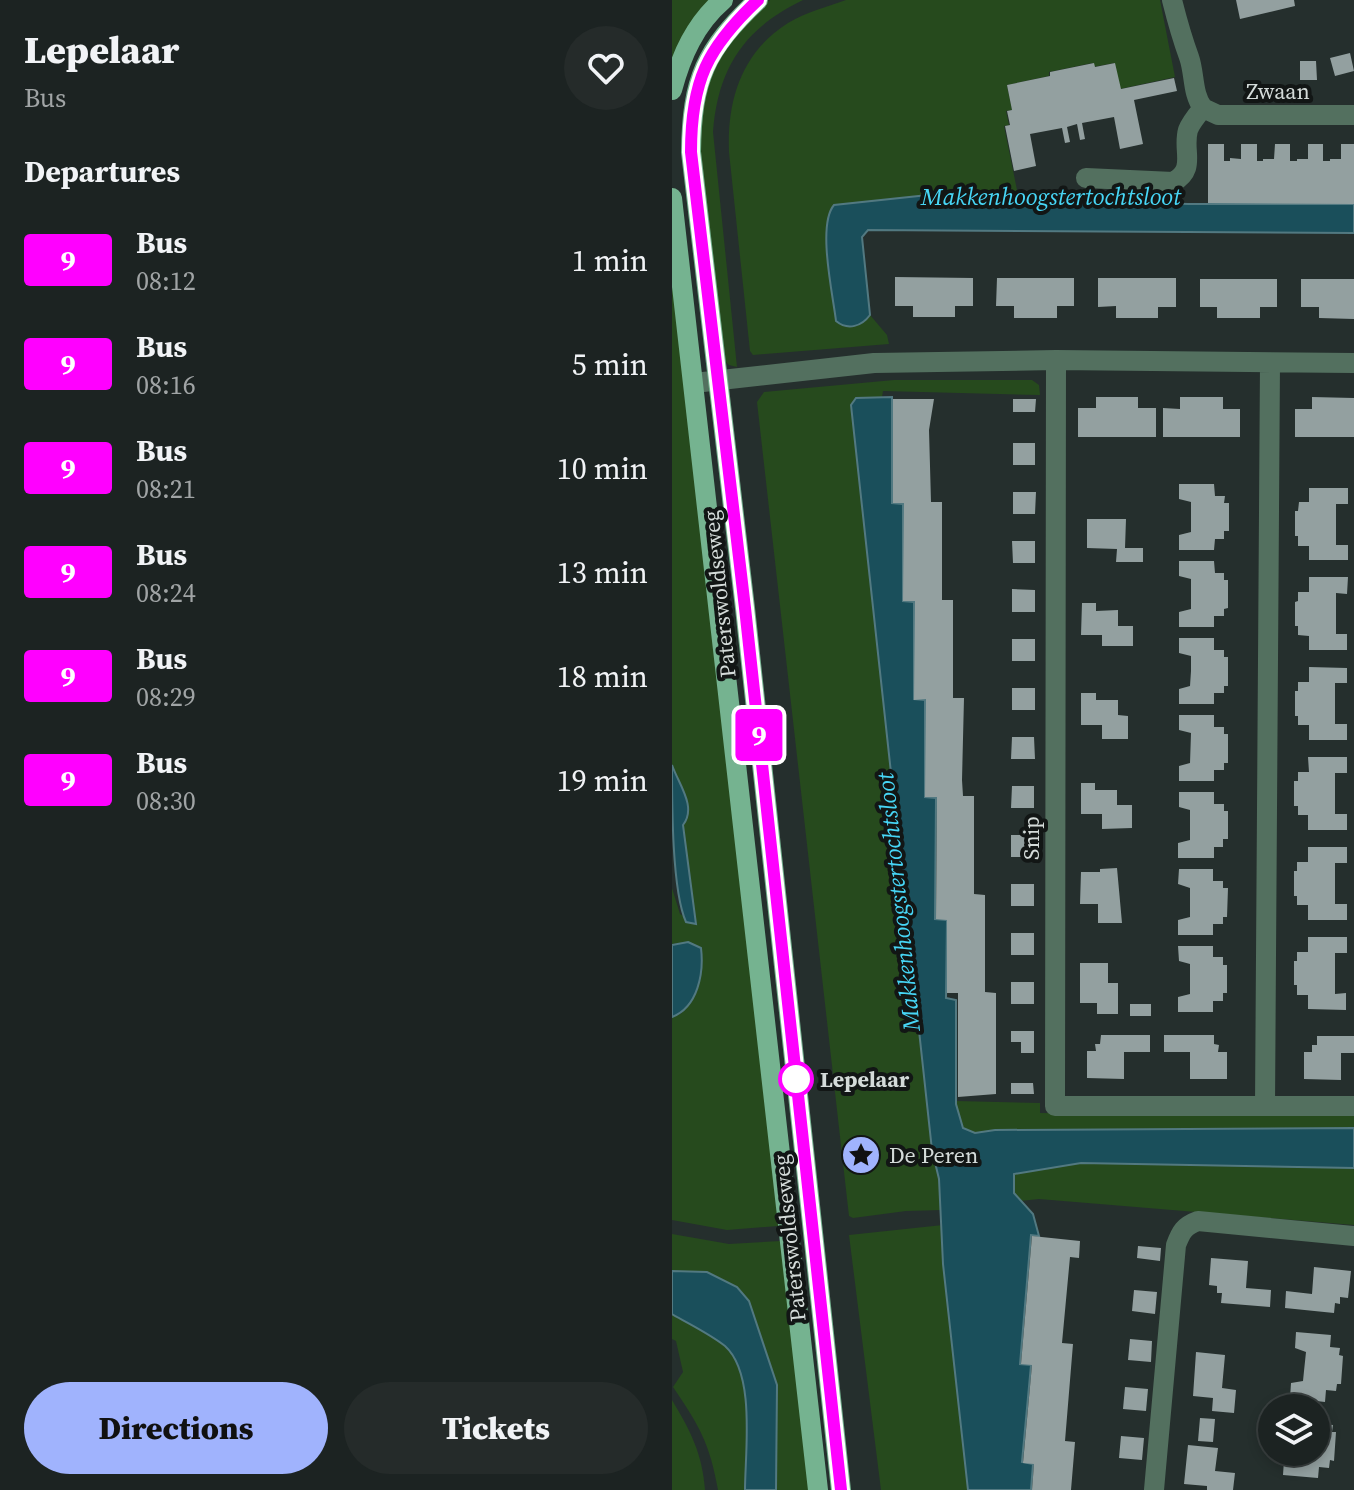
<!DOCTYPE html>
<style>
:root{--surface:#1c2322;--page:#252b2a;--text:#f1f3f6;--muted:#a0a4a5;--line:#3a4040;--accent:#a0b3fd}
body{margin:0;font-family:"Source Serif 4",serif;background:var(--page);color:var(--text);height:100vh;display:flex;flex-direction:column;font-size:30px;white-space:nowrap}
*{box-sizing:border-box;margin:0}
p{font-size:26px;color:var(--muted)}
.icon{flex:none;width:44px;height:44px;fill:none;stroke:currentColor;stroke-width:2;stroke-linecap:round;stroke-linejoin:round}
.map{position:relative;flex:1;overflow:hidden}
.side{display:flex;flex-direction:column;background:var(--surface);width:672px}
.side>*{flex:none}
.badge{padding:0 16px;border-radius:6px;font-size:28px;line-height:52px}
.controls{position:absolute;left:586px;top:1394px;display:grid;gap:16px}
.controls a{display:grid;place-items:center;width:72px;height:72px;border-radius:50%;background:var(--surface);box-shadow:0 4px 12px #0003,0 0 0 2px var(--line);font-size:40px}
.map>.badge{position:absolute;translate:-50% -50%;box-shadow:0 0 0 4px #fff}
h2{padding:0 24px;font-size:30px;line-height:72px}
.round{display:grid;place-items:center;flex:none;width:84px;height:84px;border-radius:42px;background:var(--page)}
.summary{display:flex;align-items:center;justify-content:space-between;height:136px;padding:0 24px}
h1{font-size:38px;font-weight:800;line-height:60px}
.action{display:flex;gap:16px;margin-top:auto;padding:16px 24px}
.action a{flex:1;height:92px;border-radius:48px;background:var(--accent);color:#111;font-size:32px;font-weight:800;line-height:92px;text-align:center}
.action a+a{background:var(--page);color:var(--text)}
ul{padding:0;list-style:none}
li{display:flex;align-items:center;gap:24px;height:104px;padding:0 24px}
li div{flex:1}
li b{display:block;font-size:30px}
li em{font-style:normal}
li .badge{min-width:88px;font-weight:700;text-align:center}
main{display:flex;flex:1;min-height:0}
.map>svg:first-child{display:block}
</style>
<main>
<section class="side">
<div class="summary"><div><h1>Lepelaar</h1><p>Bus</p></div><a class="round"><svg class="icon" aria-label="heart" viewBox="0 0 24 24"><path d="M12 20l-8-8c-3-5 5-10 8-4 3-6 11-1 8 4z"/></svg></a></div>
<h2>Departures</h2>
<ul>
<li><span class="badge" style="background:#f0f;color:#fff">9</span><div><b>Bus</b><p>08:12</p></div><em>1 min</em></li>
<li><span class="badge" style="background:#f0f;color:#fff">9</span><div><b>Bus</b><p>08:16</p></div><em>5 min</em></li>
<li><span class="badge" style="background:#f0f;color:#fff">9</span><div><b>Bus</b><p>08:21</p></div><em>10 min</em></li>
<li><span class="badge" style="background:#f0f;color:#fff">9</span><div><b>Bus</b><p>08:24</p></div><em>13 min</em></li>
<li><span class="badge" style="background:#f0f;color:#fff">9</span><div><b>Bus</b><p>08:29</p></div><em>18 min</em></li>
<li><span class="badge" style="background:#f0f;color:#fff">9</span><div><b>Bus</b><p>08:30</p></div><em>19 min</em></li>
</ul>
<div class="action"><a>Directions</a><a>Tickets</a></div>
</section>
<div class="map">
<svg width="682" height="1490" viewBox="0 0 682 1490">
<rect width="100%" height="100%" fill="#252f2d"/>
<!-- green -->
<path fill="#264a1d" d="M0,0H38L21,19L0,58Z
M98,0H131C73,28 46,67 41,132L65,367L57,365L52,360L27,158L28,104L50,47L90,5Z
M174,0H488L503,77L448,89L442,63L421,67L420,63L377,72V76L335,85L340,110L334,111L337,125L332,126L347,200L256,195L162,205L159,208L164,321C175,331 191,326 198,315L215,335L217,344L81,355L78,351L57,152C55,99 70,52 116,23C134,12 155,7 174,0Z
M0,274L97,1134L106,1226L55,1230L0,1220V1017L10,1013L16,942L0,944V888L8,914L24,923L11,825C25,807 7,785 0,765Z
M222,380H360L367,385L368,395L211,391L210,397L184,398L179,405L260,1150L267,1179L270,1210L234,1211L181,1218L177,1216L85,402L92,392Z
M284,1101L368,1103V1113L682,1115V1128L323,1130L303,1133L291,1128L286,1114Z
M409,1163L682,1168V1225L367,1199L348,1201L342,1193V1174Z
M271,1225V1264L296,1490H209L177,1235Z
M0,1234L57,1244L109,1241L137,1490H104L105,1385L92,1352L10,1272L0,1271Z
M0,1314C17,1324 38,1334 53,1346C84,1374 73,1452 73,1490H46C38,1444 27,1425 1,1387L11,1372L4,1341L0,1339Z
M0,1400C19,1432 30,1453 33,1490H0Z"/>
<!-- water -->
<path fill="#1a4f5b" stroke="#527981" stroke-width="2" d="M256,195L516,204H682V233L196,230L190,237L198,315C190,326 176,331 164,321C161,295 145,225 162,205Z
M220,397V503L231,504V601L242,602V699L253,700V797L264,798L263,919L275,920L274,998L284,1000V1104L291,1128L303,1133L323,1130L682,1128V1168L409,1163L342,1174V1193L361,1214L367,1236L359,1235L348,1364L359,1365L350,1462L361,1464L359,1490H296L271,1264L267,1179L260,1150L179,405L184,398Z
M0,765C7,785 25,807 11,825L24,924L14,922C0,891 0,805 0,765Z
M16,942L29,948C32,973 26,1007 0,1017V945Z
M0,1271L35,1272L65,1287L77,1301L105,1385L104,1490H73C73,1452 84,1374 53,1346C38,1334 17,1324 0,1314Z"/>
<!-- building -->
<path fill="#93a0a0" d="M564,0H622L623,6L568,19Z
M678,53L682,71L663,76L658,58Z
M628,61H644L645,80H628Z
M422,63L423,67L443,63L449,89L502,78L505,91L462,100L471,144L448,149L442,117L410,123L413,139L408,140L405,124L395,127L398,142L393,143L390,128L358,134L364,166L342,171L333,126L338,125L335,111L340,110L335,85L378,76V72Z
M536,144H552V161H558V158L569,159V144H585V161H591V159H602L603,144H618V161H625V159H636V144H651V161H658V159H669V144H682V204L536,203Z
M223,277L301,278V306H283V317H241V306H223Z
M325,278H402V306H385V318H342V306H324Z
M426,278H504V307H486V318H444V306L426,307Z
M528,279H605V307H588V318H545V307H528Z
M629,279H682V319L647,318V307H629Z
M424,397H466V408H484V437H406V408H424Z
M508,397H551V409H568V437H491V408L508,409Z
M640,397L682,398V437H623V409H640Z
M221,399H262L257,430L259,502H270V600H281V698H292L290,780L291,796H302V894L313,895V992L324,993V1094L286,1097V993H275V920L264,919L265,797H253L254,699L242,700L243,601H231L232,503H221Z
M341,399H364L363,412H341Z
M341,443H363V465H341Z
M507,484H542L543,496H553L552,503H557V531H552V539H543L542,550H507V535L519,532V502L507,499Z
M637,488H676V504H664V545H676V560H637V546H626V536H623V511H626L627,502H637Z
M341,492H364L363,514H341Z
M415,519H454L453,548H471V562H444L445,549L415,548Z
M340,541H363V563H341Z
M507,561H542L543,573H552V580H556V608L552,609V616H542V627H507V612L519,609V579L507,576Z
M637,577H676L675,594L664,593V634H675V650H637V636L626,635V626H623V602L626,601V592H637Z
M340,589L363,590V612H340Z
M410,603H424V611L446,610V626H461V646H430V635H409Z
M507,638H542V650H552V657H556V686H552V693H542V704H507V689L518,686L519,671V656L507,653Z
M340,639H363V661H340Z
M637,667L675,668V683H663V724H675V740H637V725H626V716H623V691H626V682H637Z
M340,688H363V710H340Z
M409,693H424V700H446V715L456,716V739H430V725H409Z
M507,715H542V727H552V734H556V763H552V770H542V781H507V766L518,763L519,733L507,730Z
M340,737H362L363,759H339Z
M636,757H675V773H663V814H675V830H636V815H626V806H622V781H626V772H637Z
M409,783H423V790H445V805H460V828L430,829V814H409Z
M340,786H362V808H339Z
M507,792H542V804H552V811H556V839H551V847H542V858H506V843L518,840V810L507,807Z
M339,835H362V857H339Z
M636,847H675V863H663V904H675V920H636V905H625V896H622V871H625V862H636Z
M445,868L450,923H426V904H408L409,872H428V869Z
M507,869H541V881H551V888H556L555,917H551V924H541V935H506V920L518,917V888L506,884Z
M339,884H362V906H339Z
M339,933H362V955H339Z
M636,937H675V953H663V994L674,993V1010L636,1009V995H625V985H622V961H625V952H636Z
M506,946H541V957H551V965H555V993H551V1001H541V1012H506V997L518,994V964L507,961Z
M408,963H436V983H446V1014H425V1003H408Z
M339,982H362V1004H339Z
M458,1004H479V1016H458Z
M339,1031H362V1053H349V1042H339Z
M429,1035H478V1052H452V1079L415,1078V1051H424L423,1044H428Z
M492,1035H542V1044L547,1045L546,1052H555V1079H518V1052H492Z
M645,1036H682V1053H669V1080L632,1079V1052H640V1045H645Z
M339,1083H361L362,1094H339Z
M360,1236L408,1241L407,1258L398,1257L390,1343L401,1344L393,1441L403,1442L399,1490H360L362,1464L351,1463L360,1365L349,1364Z
M466,1246L489,1248L488,1261L465,1258Z
M539,1258L576,1261L574,1288L599,1290L598,1307L549,1303L550,1293H545V1286L537,1285Z
M642,1267L679,1271L676,1298L668,1297V1304L663,1303L662,1313L613,1308L614,1291L640,1294Z
M462,1290L485,1292L483,1314L460,1311Z
M624,1332L659,1335L658,1347L668,1348L667,1355L671,1356L669,1384H665L664,1391L654,1390L653,1402L618,1398L619,1383L631,1381L632,1371L634,1352L623,1348Z
M458,1339L480,1341L479,1362L456,1360Z
M524,1352L553,1355L550,1388L564,1390L562,1413L540,1411L541,1398L521,1396Z
M453,1387L476,1389L474,1411L451,1409Z
M644,1411L652,1412L651,1424L661,1425L660,1432H664L662,1461L658,1460L657,1468L647,1467L646,1478L611,1475L612,1460L625,1458V1452H644Z
M528,1418L543,1419L541,1442L526,1441Z
M449,1436L472,1438L470,1460L447,1458Z
M516,1445L546,1448L543,1471L563,1473L561,1490H535V1486L512,1484Z"/>
<g fill="none" stroke-linecap="round" stroke-linejoin="round">
<!-- minor -->
<path stroke="#53705f" stroke-width="20" d="M500,0C505,20 510,38 517,57C523,74 520,94 531,108
M414,178L501,182C525,169 510,151 516,130C519,122 526,114 531,108L546,115H682
M384,360L383,1106H682
M22,383L202,363L384,360L682,363
M593,1106L598,363
M482,1490L504,1245C509,1232 512,1226 526,1221L682,1236"/>
<!-- major -->
<path stroke="#75b390" stroke-width="20" d="M86,0C33,50 20,79 19,152L73,608L169,1490
M0,90C9,56 23,24 51,0
M0,198L146,1490"/>
</g>
<g fill="none" stroke-linecap="round" stroke-linejoin="round">
<!-- line casing -->
<g stroke="#fff" stroke-width="18">
<path id="line" d="M86,0C35,48 19,81 19,152L73,608L169,1490"/>
</g>
<!-- line -->
<use href="#line" stroke="#f0f" stroke-width="12"/>
</g>
<!-- icons -->
<defs>
<g id="sight-disc" transform="scale(2)"><circle r="9.5" fill="#a0b3fd" stroke="#121615"/><path d="M0-6L1.8-2.2L6-1.7L2.9 1.2L3.7 5.4L0 3.3L-3.7 5.4L-2.9 1.2L-6-1.7L-1.8-2.2Z" fill="#111"/></g>
</defs>
<g fill-rule="evenodd">
<use href="#sight-disc" x="189" y="1155"/>
</g>
<!-- markers -->
<circle fill="#fff" stroke="#f0f" stroke-width="4" cx="124" cy="1079" r="16"/>
<g text-anchor="middle" dominant-baseline="central" stroke-width="8" stroke-linejoin="round" paint-order="stroke">
<!-- street labels -->
<g font-size="22" fill="#d4dbd9" stroke="#121615">
<text x="606" y="91">Zwaan</text>
<text transform="translate(47 594) rotate(-96)">Paterswoldseweg</text>
<text transform="translate(359 838) rotate(-90)">Snip</text>
<text transform="translate(117 1238) rotate(-96)">Paterswoldseweg</text>
</g>
<!-- stop labels -->
<g font-size="22" font-weight="bold" fill="#d4dbd9" stroke="#121615" text-anchor="start">
<text x="148" y="1079">Lepelaar</text>
</g>
<!-- poi labels -->
<g font-size="22" fill="#d4dbd9" stroke="#121615" text-anchor="start">
<text x="217" y="1155">De Peren</text>
</g>
<!-- water labels -->
<g font-size="24" font-style="italic" fill="#47d6f6" stroke="#121615">
<text x="379" y="196">Makkenhoogstertochtsloot</text>
<text transform="translate(226 902) rotate(-96)">Makkenhoogstertochtsloot</text>
</g>
</g>
</svg>
<div class="controls">
<a><svg class="icon" aria-label="layers" viewBox="0 0 24 24"><path d="M12 4l9 5-9 5-9-5zM3 14l9 5 9-5"/></svg></a>
</div>
<b class="badge" style="left:87px;top:735px;background:#f0f;color:#fff">9</b>
</div>
</main>
